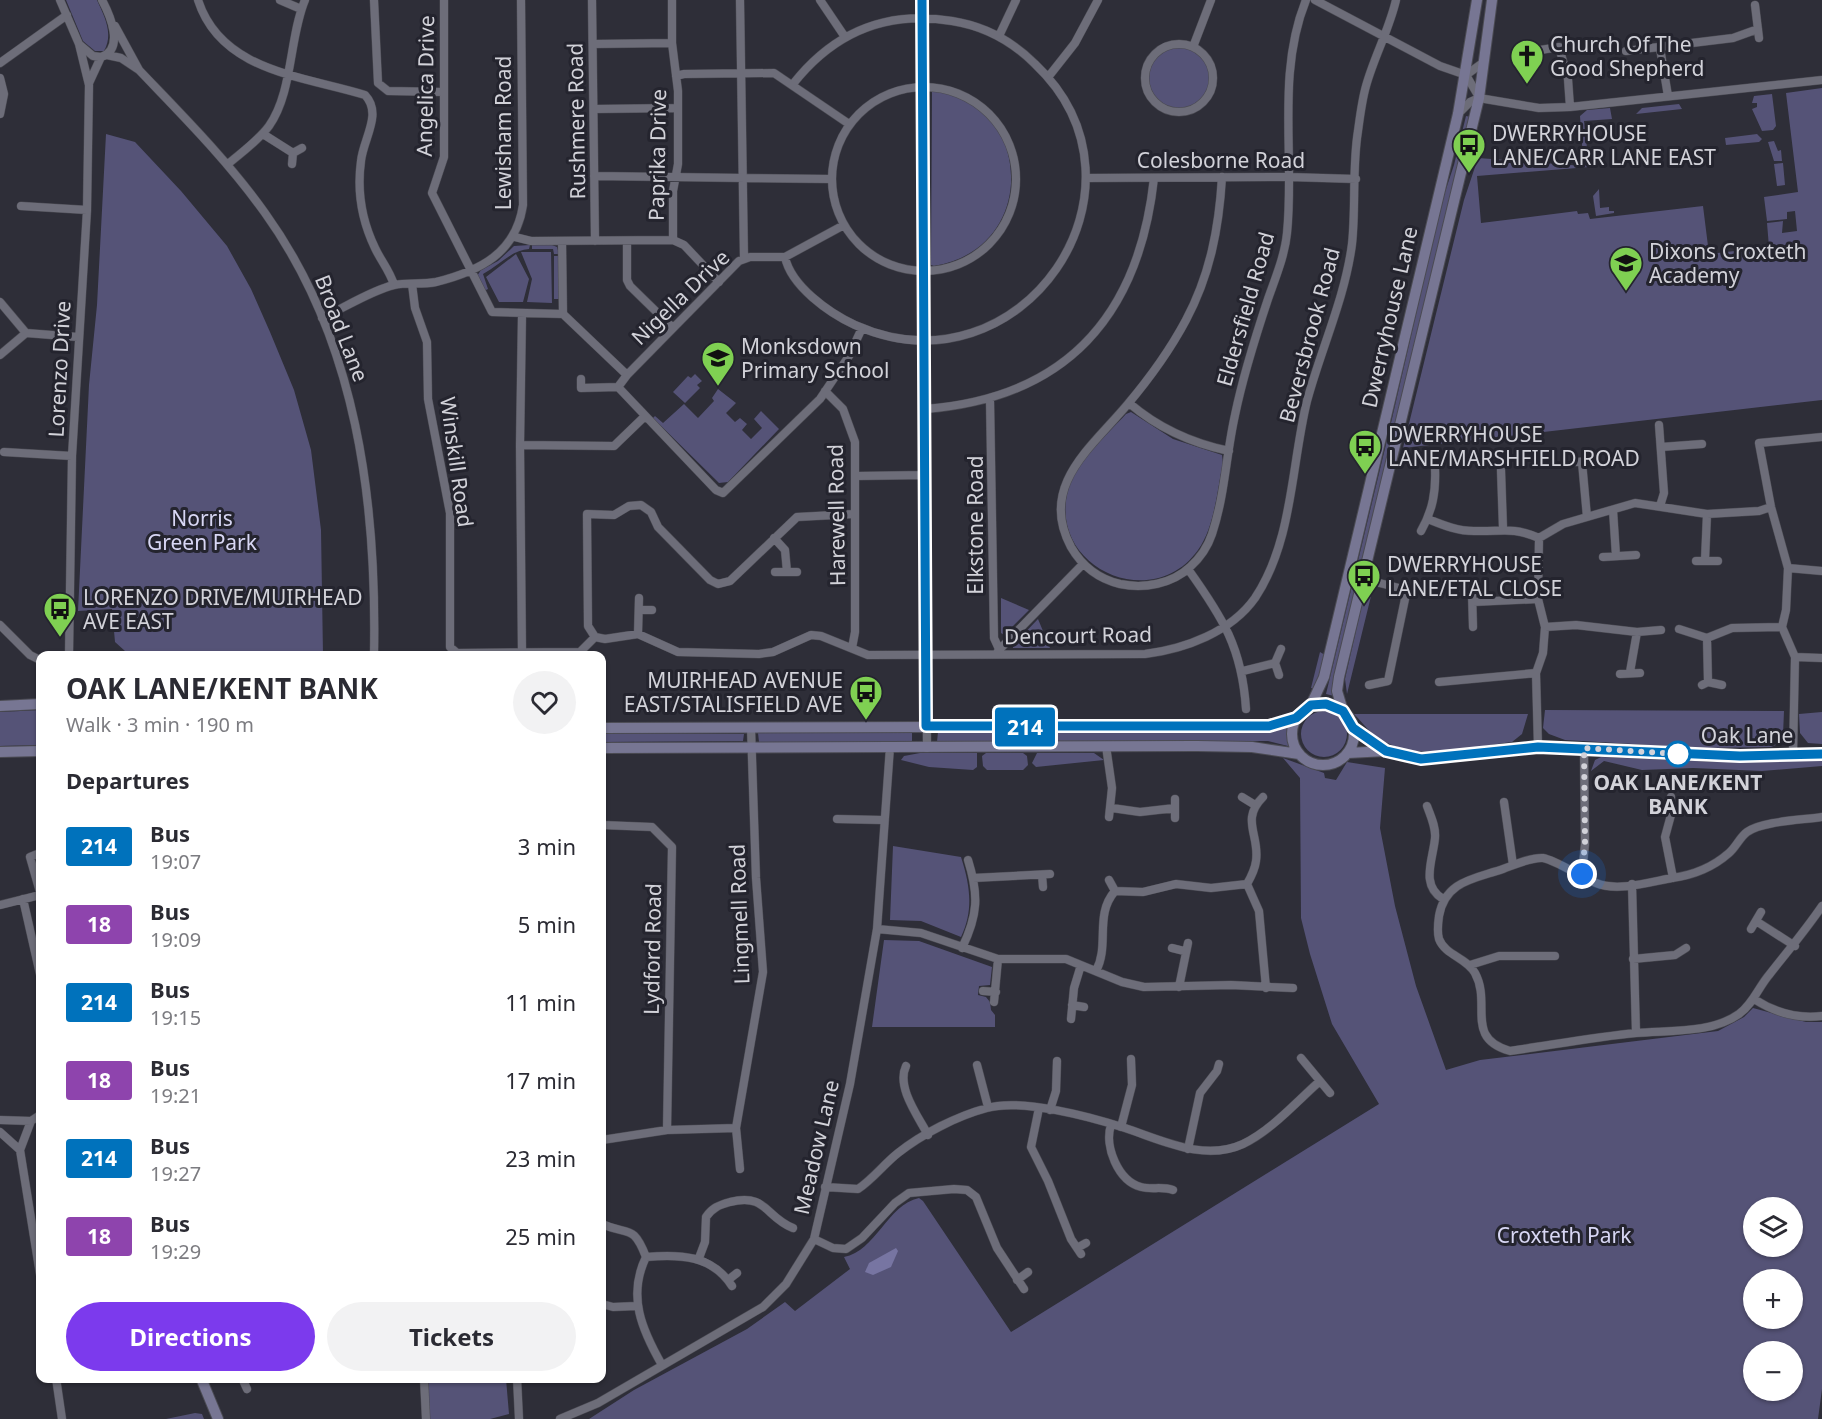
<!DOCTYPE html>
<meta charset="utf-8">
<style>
:root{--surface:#fff;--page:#f2f2f3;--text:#2b2b33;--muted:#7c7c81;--accent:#7c3aed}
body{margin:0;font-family:"Noto Sans",sans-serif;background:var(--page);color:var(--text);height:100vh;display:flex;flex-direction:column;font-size:22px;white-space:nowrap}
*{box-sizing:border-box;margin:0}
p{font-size:20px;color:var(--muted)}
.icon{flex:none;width:33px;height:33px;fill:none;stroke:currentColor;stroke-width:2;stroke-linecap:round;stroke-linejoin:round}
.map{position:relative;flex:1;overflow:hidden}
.details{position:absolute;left:36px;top:651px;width:570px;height:732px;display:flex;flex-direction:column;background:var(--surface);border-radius:12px;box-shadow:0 2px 4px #0004}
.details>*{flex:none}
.badge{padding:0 12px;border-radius:4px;font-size:21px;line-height:39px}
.controls{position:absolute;left:1743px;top:1197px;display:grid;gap:12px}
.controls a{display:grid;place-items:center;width:60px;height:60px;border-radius:50%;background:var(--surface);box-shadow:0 2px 4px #0004;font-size:30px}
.you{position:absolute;width:30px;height:30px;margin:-15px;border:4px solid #fff;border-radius:50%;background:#1a73e8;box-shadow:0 0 0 9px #1a73e833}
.map>.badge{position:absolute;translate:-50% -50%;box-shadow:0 0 0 3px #fff}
h2{padding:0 30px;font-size:22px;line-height:54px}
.round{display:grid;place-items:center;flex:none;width:63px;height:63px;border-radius:32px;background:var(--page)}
.head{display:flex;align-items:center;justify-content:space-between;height:102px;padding:0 30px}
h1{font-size:28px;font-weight:700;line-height:45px}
.action{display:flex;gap:12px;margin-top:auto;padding:12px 30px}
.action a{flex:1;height:69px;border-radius:36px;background:var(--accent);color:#fff;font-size:24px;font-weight:700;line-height:69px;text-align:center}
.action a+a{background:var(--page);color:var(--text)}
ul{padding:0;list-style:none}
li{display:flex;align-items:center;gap:18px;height:78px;padding:0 30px}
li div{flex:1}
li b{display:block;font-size:22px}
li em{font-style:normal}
li .badge{min-width:66px;font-weight:700;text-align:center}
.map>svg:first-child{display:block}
</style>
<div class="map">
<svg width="1822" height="1419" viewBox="0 0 1822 1419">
<rect width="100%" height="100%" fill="#2e2e38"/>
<!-- green -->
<path fill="#555377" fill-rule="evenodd" d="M66,0H97C104,16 114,33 104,51H95L83,41Z
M1149 78a31 31 0 1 1 62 0a31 31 0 1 1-62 0Z
M1822,88V400L1403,448L1464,200L1478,158L1584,166L1589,163V167L1477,176L1481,223L1577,211L1578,214L1588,213L1590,219L1703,206L1709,254L1769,247L1767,223L1783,221L1782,233L1797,231L1795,211L1787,212V219L1767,221L1764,197L1798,192L1786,93Z
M932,91C1028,92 1046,247 934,266L931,265Z
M1772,94L1776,126L1773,130L1762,131L1752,109L1757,107V103H1752L1754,96Z
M1679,104L1682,109L1636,114L1642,108Z
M1610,108L1612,119L1584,121L1588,157L1583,158L1580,116L1587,110Z
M1466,116L1471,117L1334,696L1326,694L1388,436L1442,201L1454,165Z
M106,134L135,142L181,191L227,246L251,289L270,332L294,390L311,450L321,530L323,655H146L125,651L115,642L112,609L78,611L89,385L97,305Z
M1757,134L1762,139L1759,142L1726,145L1725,138Z
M1774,141L1778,151L1781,150L1782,161H1774L1768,142Z
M1783,163L1785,185L1777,186L1774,164Z
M1599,189L1600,208L1609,207V211H1614V213L1596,216L1593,196Z
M530,245L529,249C512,250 499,265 483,274L488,289L484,291L477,276L481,270L498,261L514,246Z
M532,245H552L557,247L559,254H554L553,249H532Z
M521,252H551L552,303L527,302L532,279Z
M516,254L529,279L523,302H499L486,277Z
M554,256H559V299H554Z
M695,374L702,381L697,385L700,388L685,403L673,392L688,376L691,378Z
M718,389L736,403L726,413L735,422L740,418L747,424L742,430L751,439L762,428L754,419L761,411L779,429L728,482L719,483L653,418L655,416L663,423L684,404L698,418L714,401L712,398Z
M1131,412L1173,439L1222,455L1223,463C1217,491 1215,526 1198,550C1152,615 1047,566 1068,490C1077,460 1106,436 1126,414Z
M1372,586L1373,588L1347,694L1345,679L1365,591Z
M1001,598L1029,610L1004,635L1001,633Z
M1038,619L1050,648H1013V645Z
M1320,652L1325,655L1315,689L1311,688Z
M40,710V745L0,746V712Z
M1545,710L1784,711L1783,735L1778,744L1771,747L1700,748L1565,740L1549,734L1543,728Z
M1301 734a23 23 0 1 1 46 0a23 23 0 1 1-46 0Z
M1822,712V744L1808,743L1800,733L1799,714Z
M1354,714H1528L1522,734L1512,742C1467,747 1411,765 1373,734C1366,728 1360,720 1354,714Z
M1290,727L1292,747L1268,741L937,742L938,732L1266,731Z
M602,733L744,734L743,741L602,742Z
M758,733H912V742H759Z
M920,753H977V767L973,770L929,767L901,760L904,756Z
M986,753H1023L1027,756L1028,765L1023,770H987L983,766L982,756Z
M1037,753H1094L1104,760L1036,767L1032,763Z
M1601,757L1718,762L1822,760V766L1762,771L1693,768L1642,770L1604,761L1591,771L1595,760Z
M1283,758L1324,773L1325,778L1336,780L1347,762L1385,768L1380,828L1395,906L1416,986L1446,1070L1480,1060L1718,1031L1744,1017L1753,1008L1806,1022H1822V1389L1818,1419H589L634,1390L747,1329L785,1302L795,1311L850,1269L844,1257C876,1251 887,1205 919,1198L923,1201L1011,1332L1379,1104L1332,1024L1310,954L1301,918L1300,778ZM1754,1208H1792V1246H1754ZM1754,1280H1792V1318H1754ZM1754,1352H1792V1390H1754Z
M893,846L961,857C970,885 974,910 961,937L921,921L890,920Z
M884,940L919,941L992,967L990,985L979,986L978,995L986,997L990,1002L991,1010L995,1015V1027H872Z
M428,1379H506L509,1414L490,1419H429Z
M195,1413L202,1414L204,1419H166Z"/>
<!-- water -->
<path fill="#7775a2" d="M896,1248L898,1251L891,1267L873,1275L865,1272L869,1263Z"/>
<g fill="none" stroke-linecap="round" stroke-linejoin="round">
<!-- street casing -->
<g stroke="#4b4b53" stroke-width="9">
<path id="street" d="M60,0L79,44L89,85L87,210L72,456L69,656
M198,0C221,72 304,76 365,95C383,114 363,139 361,161C357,190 362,221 375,248C381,261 390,271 394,285
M280,0L301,9
M374,0L378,83L388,91L443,92
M444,0V157L432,193L492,312L563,314L562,241
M592,0L595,241
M672,0V43L678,91V164L673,191V240
M740,0L744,259
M820,0L845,37
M922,0L927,748
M1315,0L1440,66L1466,75
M1755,5L1759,38
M999,36L1016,0
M593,44L672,43
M1145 78a34 34 0 1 1 68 0a34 34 0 1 1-68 0Z
M80,45L93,56L101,57
M1193,47L1211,0
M1660,48L1668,96
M1626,51L1733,38L1758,29
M1528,52L1559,47L1568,79L1570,107
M107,55L121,58L139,70L115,26
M0,63L67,15
M139,70C183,116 228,161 265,213C357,341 377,502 374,656
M1466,75L1479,97
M1466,75L1484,62
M676,76L684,74L774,73L849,124
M1049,76L1075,43L1098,0
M0,78L4,94L0,114
M89,83L101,57C125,49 110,15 102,0
M832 179a92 92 0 1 1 184 0a92 92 0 1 1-184 0Z
M1479,98L1539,108L1570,107L1822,80
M594,109L677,108
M1458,114L1470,102L1479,98
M263,134L293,153
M228,164C242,152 258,141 269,126C293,92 289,38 305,0
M292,164L293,153L302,148
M594,176L831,179
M1222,177C1219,228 1210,275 1186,320C1170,350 1149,379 1127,405C1092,447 1038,486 1071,547C1082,566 1099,579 1120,584C1144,589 1172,584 1190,567C1200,558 1208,546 1212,534C1225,495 1226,455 1235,415C1243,376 1255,338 1268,299C1275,279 1285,255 1287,233C1295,156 1276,74 1306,0
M1086,178L1289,177L1356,179
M21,206L87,210
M844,225L785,257H750L739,261L627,375L618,387L716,490L723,493L820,399L849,356L862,328
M515,237L531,241L673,240L684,245L719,282
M627,241V280L630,286L673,328
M785,257C791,286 829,313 855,325C1021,399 1166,188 1035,64C1012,41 984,26 952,21C886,10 834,32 793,84
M412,284L415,308L427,342L428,399L450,513V647L457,653L580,652L595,637L605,639L638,634L678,652L759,654L773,652L811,635L821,636L868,655L1145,654C1185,649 1231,632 1255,598C1293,541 1291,466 1307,401C1321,349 1345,298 1352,244C1356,207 1352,167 1358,131C1360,116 1362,100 1366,86C1374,57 1389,30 1396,0
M0,302L26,333L0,355
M563,314L627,375
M322,318C344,308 372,290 394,285C407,282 422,285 436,282C480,271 516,253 523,205L521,0
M26,333L78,337
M581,379V388L618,387
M825,391L843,409L855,442V632L852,648
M990,399L994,638L999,649
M1129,403C1158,428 1191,443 1229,451
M925,409C1066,398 1139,316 1154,178
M1659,425L1664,493L1660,506
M520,445L614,446L644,417
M1661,447L1702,444
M4,452L72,456
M1574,462L1595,461
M1582,462L1587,517
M1501,470L1503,528
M856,476L926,475
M1613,510L1616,556
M1428,519C1443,525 1457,531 1474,531C1502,532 1511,526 1539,538L1538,599L1545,627L1543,653L1536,673L1538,747
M1421,531C1433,510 1436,491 1435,468
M774,538L785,550L787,572
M1539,538L1563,524L1635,503L1707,514L1759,511L1771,507
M1603,557L1636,555
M1705,560L1707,514
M1696,561H1718
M1788,568L1822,571
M1188,569C1223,618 1242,648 1246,709
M775,572H797
M1364,579L1399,588L1404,592L1405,599L1388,681L1369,685
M1472,593L1473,627
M1473,602L1538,599
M640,610H652
M0,625L30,655L40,660
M1545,627L1576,625L1637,632L1661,630
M1679,629L1707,638L1732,628L1782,627
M638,634L639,598
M595,637L588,626L587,514L614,515L629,506L641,505L651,512L658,527L710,580L718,584L730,581L797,517L854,514
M1707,638L1708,682
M998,651L1083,564
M522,654L520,445L522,314
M1795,657L1822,658
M1275,663L1281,649
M1243,671L1275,663L1279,675
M1630,672L1637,632
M1620,674L1640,673
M1439,682L1536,673
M1702,685L1708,682L1722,685
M1106,746L1112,788L1109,817
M1793,755L1795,657L1782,627L1786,610L1788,568L1771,507L1759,443L1822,437
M1242,797L1255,805
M1671,797V815L1665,837L1673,878
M1175,799V818
M1504,802L1513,865
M1427,806C1431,817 1436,827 1435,838C1433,860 1420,885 1443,899
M1112,808L1140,812L1175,808
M1822,817C1803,820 1762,821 1747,832C1740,837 1736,847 1729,853C1712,868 1694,875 1672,878C1650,882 1617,892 1596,883C1582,878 1556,860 1543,858C1531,857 1514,865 1503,869C1474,879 1445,881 1439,916C1438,923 1437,932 1439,939C1445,955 1467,958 1475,973C1492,1004 1464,1038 1510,1051C1552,1045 1594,1037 1636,1033C1668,1030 1711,1034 1739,1014C1753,1004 1758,988 1769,975C1787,952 1805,931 1822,906
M837,819L882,820
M602,825L652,827L672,847L667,1130
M40,853L30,857L40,892
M1582,874L1585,844L1584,748
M1042,875L1043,887
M973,878L1050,874
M1109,880L1115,891
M1247,884L1259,911L1266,988
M1247,884C1251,877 1255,869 1256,861C1260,835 1240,820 1263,797
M1632,884L1636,1033
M23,899L40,974
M0,905L40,895
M1756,921L1795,946
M877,929L921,933L998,959H1066L1122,982L1144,987L1231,985L1293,988
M1751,929L1761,912
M962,948C978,915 979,895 968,860
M1172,948L1184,951
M1633,959L1675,955L1686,948
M1470,965L1499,956H1555
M1096,971C1110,945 1094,915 1115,891L1143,892L1176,884L1211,888L1247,884
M1179,987L1188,943
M983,991L996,992
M1754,999C1774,1012 1798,1019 1822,1016
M994,1002L998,959
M1072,1005L1084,1007
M1071,1019L1074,988L1081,965
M1301,1058L1330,1093
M977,1065L988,1107
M906,1066C896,1087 918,1116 928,1135
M1039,1108L1031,1147L1048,1181L1071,1239L1081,1254
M1050,1110L1056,1091L1057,1061
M0,1120L31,1121L40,1115
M1111,1125C1104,1146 1118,1181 1141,1187C1152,1190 1162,1186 1173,1190
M1121,1127L1132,1085L1131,1059
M0,1132L20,1150L40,1274
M602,1140L667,1130L736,1128
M1188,1149L1200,1093L1217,1071L1219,1064
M20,1150L31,1121
M740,1169L736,1128L763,972L756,878L751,728
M825,1187L858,1189C873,1179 884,1164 898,1153C922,1134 957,1116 987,1108C1021,1098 1091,1117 1125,1128C1162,1140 1204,1162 1243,1144C1272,1130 1296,1102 1320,1081
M602,1224C628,1236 633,1223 646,1257C627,1296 642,1330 662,1365
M814,1239L833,1248L846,1249L862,1238L895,1203L909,1193L954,1189L967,1190L976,1197L997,1248L1024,1289
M1077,1248L1086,1243
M646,1257C680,1254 712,1255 732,1286
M699,1258L705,1242L706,1217C712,1208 719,1205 730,1202C767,1193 765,1217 793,1228
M728,1280L737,1273
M1017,1280L1028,1272
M602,1304L613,1307L636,1306
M56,1378L62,1419
M242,1378L247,1389
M424,1378L426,1419
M517,1378L519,1419
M560,1419L598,1403L763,1307L786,1284L814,1239L850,1084L877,929L890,747"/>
</g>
<!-- secondary casing -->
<g stroke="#4b4b53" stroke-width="12">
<path id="secondary" d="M1292 734a31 31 0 1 1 62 0a31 31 0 1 1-62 0Z
M1311,705L1324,677L1458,114L1477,0
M0,706L40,704
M1343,711L1337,691L1339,677L1479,98L1492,0
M602,728L1269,726L1296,718
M1353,728L1386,751L1421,759L1538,747L1740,756L1822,754
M602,748L1197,746L1252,747L1299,754
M0,752L40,751
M1348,753L1386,751
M201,1378L218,1419"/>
</g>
<!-- street -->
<use href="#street" stroke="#6d6d79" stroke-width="8"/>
<!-- secondary -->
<use href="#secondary" stroke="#777693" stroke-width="10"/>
</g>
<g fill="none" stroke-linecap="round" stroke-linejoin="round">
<!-- line casing -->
<g stroke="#fff" stroke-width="14">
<path id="line" d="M922,0L926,726H1269L1296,718L1311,705L1326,704L1343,711L1353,728L1386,751L1421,759L1538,747L1740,756L1822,754"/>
</g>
<!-- line -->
<use href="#line" stroke="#0072bc" stroke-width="9"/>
<!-- walk -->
<path stroke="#d2d2d9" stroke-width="6" stroke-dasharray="0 10.8" d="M1582,874L1585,843L1584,748L1678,754"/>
</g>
<!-- icons -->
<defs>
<g id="church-pin" transform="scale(1.725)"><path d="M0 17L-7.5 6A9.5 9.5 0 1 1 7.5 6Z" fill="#7fd052" stroke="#24242e"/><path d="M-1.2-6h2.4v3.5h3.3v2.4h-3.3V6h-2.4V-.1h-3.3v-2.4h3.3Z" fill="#111"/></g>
<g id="bus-pin" transform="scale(1.725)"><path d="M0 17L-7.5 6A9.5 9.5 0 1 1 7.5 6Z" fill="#7fd052" stroke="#24242e"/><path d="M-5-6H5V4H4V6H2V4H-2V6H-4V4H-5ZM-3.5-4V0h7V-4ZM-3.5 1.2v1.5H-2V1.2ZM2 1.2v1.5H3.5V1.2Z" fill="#111"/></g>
<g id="school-pin" transform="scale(1.725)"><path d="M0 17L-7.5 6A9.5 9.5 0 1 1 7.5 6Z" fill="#7fd052" stroke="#24242e"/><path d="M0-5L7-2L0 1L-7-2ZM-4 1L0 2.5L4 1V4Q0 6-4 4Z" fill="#111"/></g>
</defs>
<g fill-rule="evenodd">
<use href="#church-pin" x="1527" y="56"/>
<use href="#bus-pin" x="1469" y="145"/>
<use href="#school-pin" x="1626" y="263"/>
<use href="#school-pin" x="718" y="358"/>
<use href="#bus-pin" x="1365" y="446"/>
<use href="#bus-pin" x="1364" y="576"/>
<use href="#bus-pin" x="60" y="609"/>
<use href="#bus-pin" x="866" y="692"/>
</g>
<!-- markers -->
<circle fill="#fff" stroke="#0072bc" stroke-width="3" cx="1678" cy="754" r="12"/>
<g text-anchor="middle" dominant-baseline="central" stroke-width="6" stroke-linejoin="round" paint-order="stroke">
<!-- poi labels -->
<g font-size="21" fill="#d2d2d9" stroke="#24242e" text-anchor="start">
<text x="1550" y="44">Church Of The<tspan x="1550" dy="24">Good Shepherd</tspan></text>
<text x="1492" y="133">DWERRYHOUSE<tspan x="1492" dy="24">LANE/CARR LANE EAST</tspan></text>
<text x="1649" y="251">Dixons Croxteth<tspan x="1649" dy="24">Academy</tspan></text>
<text x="741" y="346">Monksdown<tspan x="741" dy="24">Primary School</tspan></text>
<text x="1388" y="434">DWERRYHOUSE<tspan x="1388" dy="24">LANE/MARSHFIELD ROAD</tspan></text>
<text x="1387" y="564">DWERRYHOUSE<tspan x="1387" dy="24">LANE/ETAL CLOSE</tspan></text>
<text x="83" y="597">LORENZO DRIVE/MUIRHEAD<tspan x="83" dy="24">AVE EAST</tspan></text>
<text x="843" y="680" text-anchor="end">MUIRHEAD AVENUE<tspan x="843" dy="24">EAST/STALISFIELD AVE</tspan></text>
</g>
<!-- street labels -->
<g font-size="21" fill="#d2d2d9" stroke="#24242e">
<text transform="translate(425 86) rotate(-89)">Angelica Drive</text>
<text transform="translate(576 121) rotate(-91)">Rushmere Road</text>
<text transform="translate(503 133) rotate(-90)">Lewisham Road</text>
<text transform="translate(657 155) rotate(-89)">Paprika Drive</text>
<text x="1221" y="160">Colesborne Road</text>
<text transform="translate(680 297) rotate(-44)">Nigella Drive</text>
<text transform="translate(1245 309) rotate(-74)">Eldersfield Road</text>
<text transform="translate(1389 317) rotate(-77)">Dwerryhouse Lane</text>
<text transform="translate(342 328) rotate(69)">Broad Lane</text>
<text transform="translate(1309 335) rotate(-75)">Beversbrook Road</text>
<text transform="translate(59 369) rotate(-87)">Lorenzo Drive</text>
<text transform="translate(457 462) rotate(82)">Winskill Road</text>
<text transform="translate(836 515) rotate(-91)">Harewell Road</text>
<text transform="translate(975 525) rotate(-90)">Elkstone Road</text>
<text transform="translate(1078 635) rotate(-1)">Dencourt Road</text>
<text x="1747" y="735">Oak Lane</text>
<text transform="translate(739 914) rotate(-92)">Lingmell Road</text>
<text transform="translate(652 949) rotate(-89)">Lydford Road</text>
<text transform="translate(816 1147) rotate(-77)">Meadow Lane</text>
</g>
<!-- park labels -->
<g font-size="21" fill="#d8d7f4" stroke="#24242e">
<text x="202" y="518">Norris<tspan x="202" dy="24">Green Park</tspan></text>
<text x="1564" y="1235">Croxteth Park</text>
</g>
<!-- stop labels -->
<g font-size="21" font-weight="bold" fill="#d2d2d9" stroke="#24242e">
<text x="1678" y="782">OAK LANE/KENT<tspan x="1678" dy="24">BANK</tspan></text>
</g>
</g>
</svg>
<div class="controls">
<a><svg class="icon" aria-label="layers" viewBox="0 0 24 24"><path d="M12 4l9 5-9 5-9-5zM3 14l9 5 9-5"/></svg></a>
<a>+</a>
<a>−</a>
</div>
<div class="you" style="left:1582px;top:874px"></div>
<b class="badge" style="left:1025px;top:727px;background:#0072bc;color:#fff">214</b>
<section class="details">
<div class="head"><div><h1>OAK LANE/KENT BANK</h1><p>Walk · 3 min · 190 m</p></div><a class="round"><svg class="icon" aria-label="heart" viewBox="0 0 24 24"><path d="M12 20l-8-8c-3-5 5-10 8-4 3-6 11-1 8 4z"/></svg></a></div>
<h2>Departures</h2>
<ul>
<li><span class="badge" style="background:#0072bc;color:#fff">214</span><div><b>Bus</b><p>19:07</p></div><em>3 min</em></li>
<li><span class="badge" style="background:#8e44ad;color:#fff">18</span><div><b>Bus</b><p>19:09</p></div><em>5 min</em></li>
<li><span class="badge" style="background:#0072bc;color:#fff">214</span><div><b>Bus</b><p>19:15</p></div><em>11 min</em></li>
<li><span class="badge" style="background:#8e44ad;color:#fff">18</span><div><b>Bus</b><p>19:21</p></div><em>17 min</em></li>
<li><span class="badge" style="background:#0072bc;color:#fff">214</span><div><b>Bus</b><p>19:27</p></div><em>23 min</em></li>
<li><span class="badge" style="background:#8e44ad;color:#fff">18</span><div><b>Bus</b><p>19:29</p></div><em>25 min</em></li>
</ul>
<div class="action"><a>Directions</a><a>Tickets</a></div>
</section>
</div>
